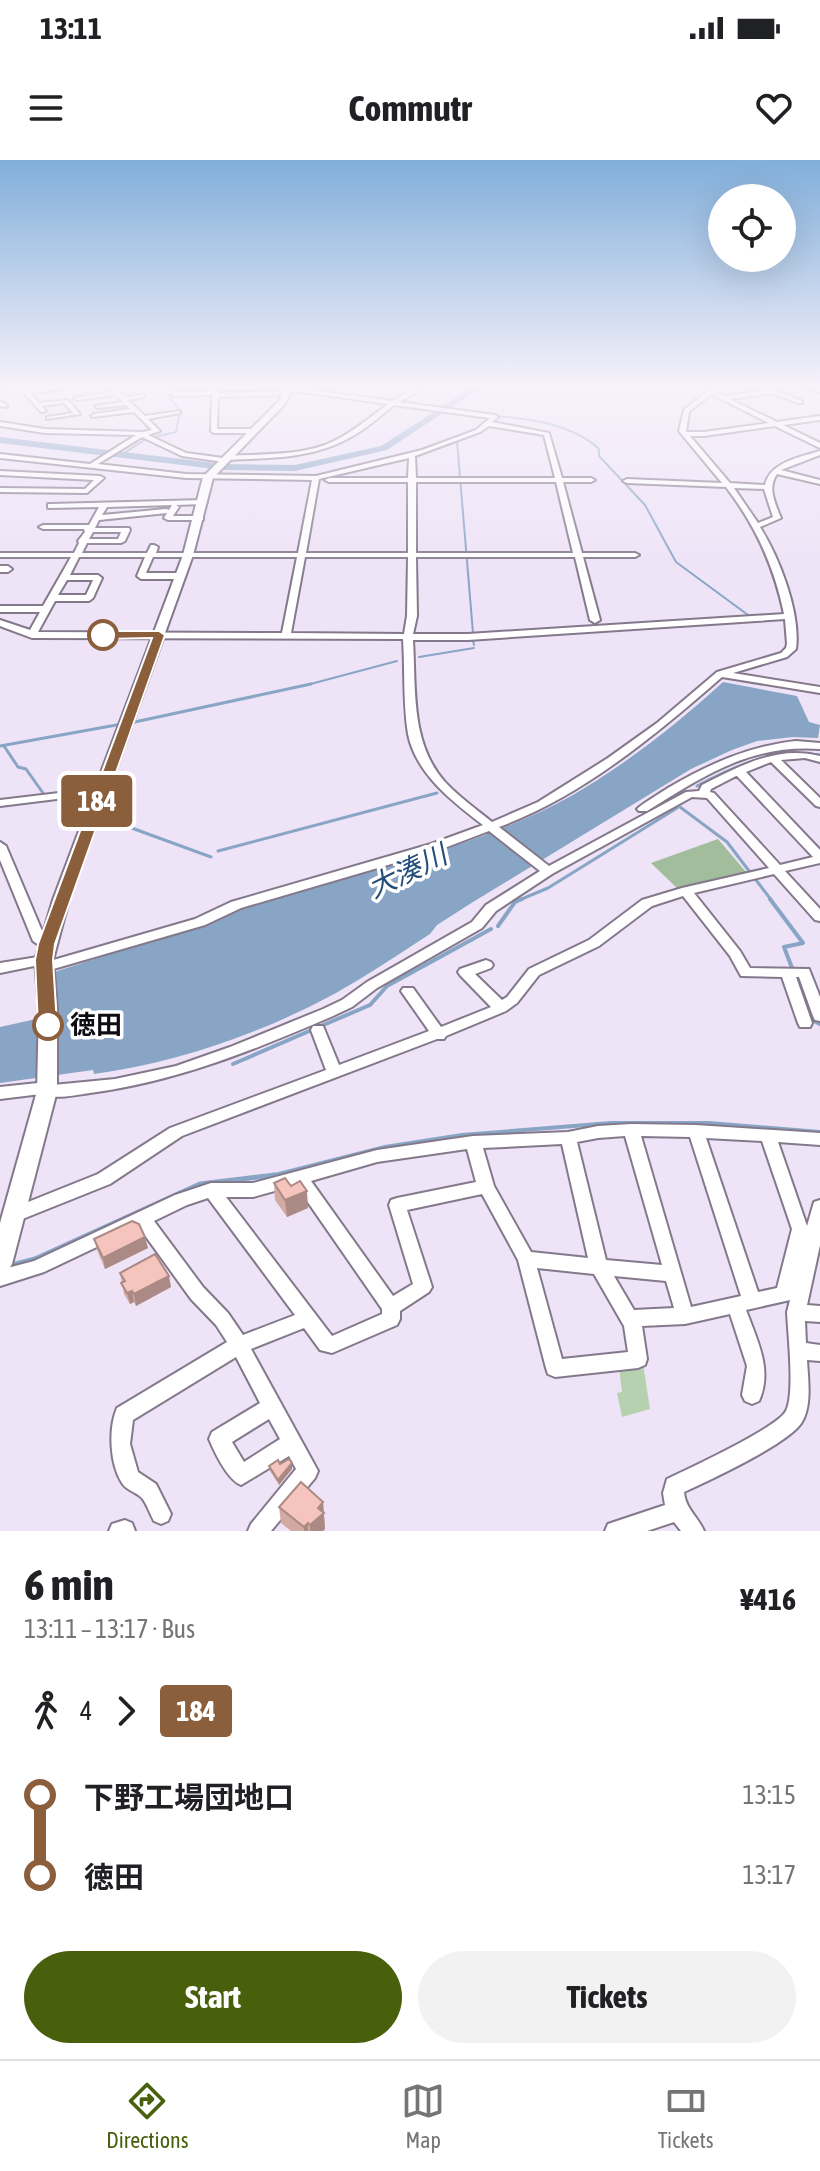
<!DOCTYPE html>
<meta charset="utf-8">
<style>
:root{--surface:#fff;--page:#f2f2f2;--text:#202124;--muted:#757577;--line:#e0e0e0;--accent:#485f0b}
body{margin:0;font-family:"Asap Condensed","Noto Sans JP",sans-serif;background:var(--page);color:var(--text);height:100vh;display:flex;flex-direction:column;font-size:30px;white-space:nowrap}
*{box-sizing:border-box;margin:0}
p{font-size:26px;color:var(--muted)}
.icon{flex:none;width:44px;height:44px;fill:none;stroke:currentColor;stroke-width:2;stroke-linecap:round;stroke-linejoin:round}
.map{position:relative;height:1371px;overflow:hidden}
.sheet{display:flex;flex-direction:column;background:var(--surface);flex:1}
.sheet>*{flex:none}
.badge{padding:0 16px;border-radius:6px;font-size:28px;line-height:52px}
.fabs{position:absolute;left:708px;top:24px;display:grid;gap:16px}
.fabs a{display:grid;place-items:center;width:88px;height:88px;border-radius:50%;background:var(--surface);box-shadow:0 8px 32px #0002;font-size:40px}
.map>.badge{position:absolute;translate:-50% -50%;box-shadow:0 0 0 4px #fff}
.legs{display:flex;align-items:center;gap:12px;height:88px;padding:0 24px;font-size:26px}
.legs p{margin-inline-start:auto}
.head{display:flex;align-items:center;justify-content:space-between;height:136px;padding:0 24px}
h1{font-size:44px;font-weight:700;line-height:60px}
.primary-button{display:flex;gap:16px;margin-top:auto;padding:16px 24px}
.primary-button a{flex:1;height:92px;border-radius:48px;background:var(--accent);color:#fff;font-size:32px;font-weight:700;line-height:92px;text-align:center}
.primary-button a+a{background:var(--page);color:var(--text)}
ul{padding:0 24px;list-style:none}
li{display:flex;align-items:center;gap:28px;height:80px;font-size:30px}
li i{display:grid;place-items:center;width:12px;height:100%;margin:0 10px;background:currentColor}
li i::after{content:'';width:20px;height:20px;margin:-10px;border:6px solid;border-radius:50%;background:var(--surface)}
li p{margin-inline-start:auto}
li:first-child i{background:linear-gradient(#0000 50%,currentColor 0)}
li:last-child i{background:linear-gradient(currentColor 50%,#0000 0)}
.status{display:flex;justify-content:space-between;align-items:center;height:56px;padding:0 40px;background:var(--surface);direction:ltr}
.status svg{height:22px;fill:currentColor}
header{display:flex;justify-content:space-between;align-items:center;height:104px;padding:0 24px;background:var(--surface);font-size:36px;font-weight:700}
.dock{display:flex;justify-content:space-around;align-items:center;height:112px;border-top:2px solid var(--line);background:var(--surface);font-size:22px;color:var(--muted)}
.dock a{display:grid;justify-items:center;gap:4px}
.dock .selected{color:var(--accent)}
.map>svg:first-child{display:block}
</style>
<div class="status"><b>13:11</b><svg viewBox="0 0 49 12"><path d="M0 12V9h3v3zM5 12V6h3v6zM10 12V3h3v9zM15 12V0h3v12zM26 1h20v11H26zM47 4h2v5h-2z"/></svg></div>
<header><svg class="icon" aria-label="menu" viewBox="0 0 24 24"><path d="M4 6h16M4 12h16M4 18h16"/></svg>Commutr<svg class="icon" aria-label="heart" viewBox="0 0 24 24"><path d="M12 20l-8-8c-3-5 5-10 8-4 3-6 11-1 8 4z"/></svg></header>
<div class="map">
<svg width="820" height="1371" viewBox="0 0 820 1371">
<rect width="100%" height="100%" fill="#eee3f7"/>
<!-- green -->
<path fill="#b6d1b0" d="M643,1204L650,1249L622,1257L617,1233L622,1232L619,1208Z"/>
<!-- forest -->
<path fill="#a1bd9b" d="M718,679L746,712L679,730L651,703Z"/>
<!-- water -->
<path fill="#88a5c5" d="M723,522L797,536L809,562L820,565L818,578L793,577L757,581L732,590L691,609L473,742L437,765L430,774C399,794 368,815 336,833C262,873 178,903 94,914L93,910L0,923V867L59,854L54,812L205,764L240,748C345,717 476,689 571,636C625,605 677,564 723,522Z"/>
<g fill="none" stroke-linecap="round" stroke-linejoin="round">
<!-- stream-far3 -->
<path stroke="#88a5c5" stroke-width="2" d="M440,252C490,257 560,253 599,289V296L645,345L676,402L748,455
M457,281L473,473
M121,295L146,279L176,272L180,251L161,226
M473,480L474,485
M419,497L474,488
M303,526L397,501"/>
<!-- stream-far2 -->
<path stroke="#88a5c5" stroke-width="3" d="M130,563L311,524
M0,586L122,564
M4,586L18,607L26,609L43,633
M697,626C737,605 774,588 820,595
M75,642L88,648
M680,647L727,682L772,741
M107,659L211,697
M218,691L437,633
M517,741L548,728L677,648"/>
<!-- stream-far1 -->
<path stroke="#88a5c5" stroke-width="4" d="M770,739L803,783L784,787L812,860L820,864
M498,766L515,742L522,739
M321,866L370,845L387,826L491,769
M233,904L314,869
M267,1017L385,987L462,975L611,963H709L820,972"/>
<!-- stream -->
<path stroke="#88a5c5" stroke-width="5" d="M12,1105L35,1099L200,1024L275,1015"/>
<!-- river -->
<path fill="#88a5c5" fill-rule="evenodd" d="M474,226H484L387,290L295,311L223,310L0,283V277L223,304L295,305L381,286Z"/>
<!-- minor casing -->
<g stroke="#84798b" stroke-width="4">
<path id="minor" d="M0,226H9L0,229Z
M18,226H24L28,230L66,226L64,229L31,233L39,243L68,240L80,254L47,259V257L73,253L64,243L42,246L46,251L41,252Z
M107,226H114L125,237L144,235V237L128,240L145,256L180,251V253L148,259L160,271L148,275L186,293L223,298L226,296C258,294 294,296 325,285C348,276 368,259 388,244L288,230L290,227L392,241L419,226H427L399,242L495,255L498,257L492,262L549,273L562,318H591L595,320L591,322H563L582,393H635L639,395L635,397H583L600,460L595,463L590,460L575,397H416L417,456L413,474H468L784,454C774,406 756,366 726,327L627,323L623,321L627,319L722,323L679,271L684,250L713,226H720L715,231L725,236L773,229L802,241V243H798L772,233L730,239L777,262L820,256V260L783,265L820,283V288L775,266L704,276H690L730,323L765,325C770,302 800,297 820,291V295L781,310L820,320V324L777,314C767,328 775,343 781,358L760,367C779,397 801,453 796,489L787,497L733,513L820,527V533L722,517C657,574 581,637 499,667L549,706L686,632L699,631L702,625C740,606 777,585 820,596V602L805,598L781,600L820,638V647L816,646L771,602L746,612L820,690V703L785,711L820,749V761L815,760L774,714L694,733L740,791L750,808L809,809L820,837V861L815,860L813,856L799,817H796L812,863L810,867H800L798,863L782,817L741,816L730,796L683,736L652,746L599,786L539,815L517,843L506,851L446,876L444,879H437L182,976L110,1024L20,1060L14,1062L8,1060L6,1055L8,1050L98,1014L170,968L326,910L311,870L313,866H323L339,905L429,871L401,831L403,828H413L441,867L491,847L460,815L458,812L460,809L486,800L491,802L493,805L491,808L475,814L502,840L507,837L529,809L589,780L642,740L682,728L769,708L707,638L692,637L552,714L496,751L482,768L377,828L352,847L333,856C254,890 176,922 90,933C76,935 54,940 41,934L0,939V927L47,922L53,925L115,919L176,906L230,887L323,849L342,840L367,822L472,762L486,745L540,711L489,671L439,690L241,748L205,765L50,810H40L39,805L0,813V803L44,796L49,797L50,801L195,759L231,742L431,684L483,665C453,642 416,614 408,574C403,544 405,510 403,479L32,478L0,466V460L30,470L40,452H0V446H43L71,397H0V393H74L79,383L78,381L85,372L84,369H43L39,367L43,365H89L99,347L48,348V344H51L203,340L207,342L203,344L176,345L179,347L173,356H203V360H168L164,358L167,353L99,360L95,368H129L130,370L125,381L121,383H87L82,393H147L151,385H154L158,387L156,393H298L312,320L186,318L0,298V294L90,304L136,275L45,273L0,266V262L45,269L143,272L152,270L134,252L92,257L91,256L94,254L130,249L126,245L98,248L95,246L123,242L116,235L77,240L74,238L112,232ZM711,234L769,263L704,272H686L689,252ZM394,245L490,258L476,270L422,290L316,316L186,314L98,304L142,277L182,296L224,302L227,300C268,298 312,299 349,278C365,270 380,256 394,245ZM489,266L544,275L555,318H416L415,296L480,272ZM409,298L408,318H329L325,320L329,322H408V393H306L319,319ZM416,322H556L573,393H416ZM734,328L764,329L773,357L758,363ZM172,345L169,350L166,349L102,355L107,347ZM93,372H121L118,379H89ZM79,397H145L137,416L141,419H180L184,416L180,413H146L153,397H297L282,473L38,472L55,441H89L93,438L102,418L98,415H70ZM305,397H408L407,456L404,474L291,473ZM67,420H93L86,435H58ZM785,459L787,484L786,488L781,493L717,512L657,563L608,598L538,642L492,662C476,649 459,637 445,622C410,583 416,528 413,480H468ZM736,616H737L813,697L780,705L714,633L710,632L711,629Z
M212,226H218V233L288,231L291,233L288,235L218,237L217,269H252L255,271L252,273H214L211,271L212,235L174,236L171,234L174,232L212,231Z
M800,226L820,228V232L801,227Z
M0,241L7,245V247L0,246Z
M0,311L100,316L104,318L87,333L0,332V328L85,329L94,320L0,315Z
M0,406H8L12,409L8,412H0Z
M796,581L820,583V589C750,584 704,616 647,651H639L637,649C646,641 658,635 668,628C709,604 749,586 796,581Z
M101,628L105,629L107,631L105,633L0,646V640Z
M0,682L6,686L45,778L54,784L52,787H42L33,781L0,700Z
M631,964L696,965L820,973V985L778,982L807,1066L814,1042L820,1040V1085L807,1145L820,1146V1162L805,1161L806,1183L820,1185V1201L807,1200C808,1219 812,1245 802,1262C790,1283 708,1321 684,1332C685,1348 698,1357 704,1371H681L674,1362L647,1371H605L608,1364L665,1345L663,1333L667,1319C688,1309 777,1268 786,1251C795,1234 788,1174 787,1152L790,1140L746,1150C757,1180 773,1210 759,1241L752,1244L745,1241L742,1235L747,1206L730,1154L685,1164L642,1166L647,1199L645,1205L638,1208L555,1217L548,1214L546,1208L518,1100L482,1034L407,1050L432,1127L429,1132L400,1151V1159L397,1165L332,1193L320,1190L304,1168L251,1189L318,1311L315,1318L271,1371H248L251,1364L296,1309L289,1296L241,1325C227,1319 215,1293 209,1279L212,1272L260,1243L236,1197L133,1260L130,1284L138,1312L156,1324L171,1354L168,1361L161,1364L154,1361C150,1354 147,1344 142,1338C136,1332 126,1330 122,1323C110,1304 108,1269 117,1248L227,1182L216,1165L191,1139L139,1067L44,1112L0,1126V1110L34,1101L175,1035L211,1023H253L377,990L473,976L568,972L598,966ZM625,976L662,1105L606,1100L577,982L598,978ZM641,976L690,977L741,1136L691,1147ZM706,978L762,981L792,1069L777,1128L758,1132ZM562,984L588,1098L531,1092L494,1026L483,988ZM467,989L476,1022L397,1038L391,1040L389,1045L413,1124L393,1136L311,1021L377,1002ZM296,1025L382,1149V1154L332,1176L226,1037H253ZM208,1038L295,1155L243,1175L228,1153L203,1127L154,1061L187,1045ZM537,1108L594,1114L624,1166L628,1192L562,1199ZM614,1116L666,1121L674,1148L634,1150ZM269,1259L280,1279L244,1302L232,1282Z
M125,1360L132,1363L135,1371H109L112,1364Z"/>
</g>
<!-- major casing -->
<g stroke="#84798b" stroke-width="4">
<path id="major" d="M287,226H295L285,244L213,318L193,395L69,740L53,800L57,849V931L12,1104L8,1111L0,1114V1063L37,931L39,849L35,800L53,740L183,395L203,317L279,241Z"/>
</g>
<!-- minor -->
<use href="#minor" fill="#fff" fill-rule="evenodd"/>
<!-- major -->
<use href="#major" fill="#fff" fill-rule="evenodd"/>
</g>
<!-- wall -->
<path fill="#d2a9a3" d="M274,1023L308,1048L287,1057L275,1040Z
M94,1079L148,1088L105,1109L97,1090Z
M120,1113L171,1127L136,1146L134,1142L130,1144L124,1134Z
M280,1304L292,1309L279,1325L270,1311L269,1306Z
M323,1342L325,1369L323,1371H291L281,1363L279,1347Z"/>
<!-- shaded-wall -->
<path fill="#ab8984" d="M307,1031L308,1048L287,1057L285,1040Z
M145,1077L148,1088L105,1109L103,1098Z
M169,1116L171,1127L136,1146L134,1134Z
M132,1131L134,1142L130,1144L127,1133Z
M292,1303V1309L279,1325L278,1320Z
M323,1342L325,1369L323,1371H310V1365L318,1348Z
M308,1363V1371H304V1367Z"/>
<!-- building -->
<path fill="#f4c4bd" stroke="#ab8984" stroke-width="2" d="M285,1018L291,1026L300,1021L307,1031L285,1040L274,1023Z
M132,1061L139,1064L145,1077L103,1098L94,1079Z
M155,1094L169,1116L134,1134L132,1131L127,1133L121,1123L125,1121L120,1113Z
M289,1299L292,1303L278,1320L269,1306L278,1300L280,1304Z
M301,1322L323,1342L318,1348L324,1353L310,1365L308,1363L304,1367L279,1347Z"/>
<!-- sky -->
<linearGradient id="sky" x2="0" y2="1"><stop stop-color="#81aeda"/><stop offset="0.54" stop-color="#f7f2fb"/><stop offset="1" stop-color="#f7f2fb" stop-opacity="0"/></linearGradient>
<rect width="820" height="418" fill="url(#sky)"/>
<!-- line-1 -->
<path fill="#8b5e3c" stroke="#fff" stroke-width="2" d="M159,471L165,475L55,784L53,800L57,865L48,871L38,865L35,800L38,784L152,478L103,479L97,475L103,471Z"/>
<!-- markers -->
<g fill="#fff" stroke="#8b5e3c" stroke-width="4">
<circle cx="103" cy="475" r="14"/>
<circle cx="48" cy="865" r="14"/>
</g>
<g text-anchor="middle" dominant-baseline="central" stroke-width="7" stroke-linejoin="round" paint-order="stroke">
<!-- stop labels -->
<g font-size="26" font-weight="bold" fill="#0e0b11" stroke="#fff" text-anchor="start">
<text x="70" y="865">徳田</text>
</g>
<!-- water labels -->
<g font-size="28" font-style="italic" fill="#234e79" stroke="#fff">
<text transform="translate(407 711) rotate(-26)">大湊川</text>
</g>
</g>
</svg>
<div class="fabs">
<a><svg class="icon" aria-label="locate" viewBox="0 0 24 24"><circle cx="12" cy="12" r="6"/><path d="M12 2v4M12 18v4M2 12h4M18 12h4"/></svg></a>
</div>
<b class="badge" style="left:97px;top:641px;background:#8b5e3c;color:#fff">184</b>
</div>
<section class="sheet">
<div class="head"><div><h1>6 min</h1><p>13:11 – 13:17 · Bus</p></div><b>¥416</b></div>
<div class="legs"><svg class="icon" aria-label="walk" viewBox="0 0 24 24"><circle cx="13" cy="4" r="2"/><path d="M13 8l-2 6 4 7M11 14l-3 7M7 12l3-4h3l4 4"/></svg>4<svg class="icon" aria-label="forward" viewBox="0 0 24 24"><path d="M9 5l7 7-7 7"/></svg><b class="badge" style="background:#8b5e3c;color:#fff">184</b></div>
<ul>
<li><i style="color:#8b5e3c"></i><b>下野工場団地口</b><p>13:15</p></li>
<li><i style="color:#8b5e3c"></i><b>徳田</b><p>13:17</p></li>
</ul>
<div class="primary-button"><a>Start</a><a>Tickets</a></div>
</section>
<nav class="dock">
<a class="selected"><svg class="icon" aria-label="directions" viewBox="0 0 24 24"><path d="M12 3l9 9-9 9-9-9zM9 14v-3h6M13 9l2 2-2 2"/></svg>Directions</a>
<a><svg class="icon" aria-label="map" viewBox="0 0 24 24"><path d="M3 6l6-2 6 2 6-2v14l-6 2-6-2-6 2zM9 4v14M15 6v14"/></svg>Map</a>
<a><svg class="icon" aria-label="tickets" viewBox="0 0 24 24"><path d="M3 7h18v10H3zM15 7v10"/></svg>Tickets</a>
</nav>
